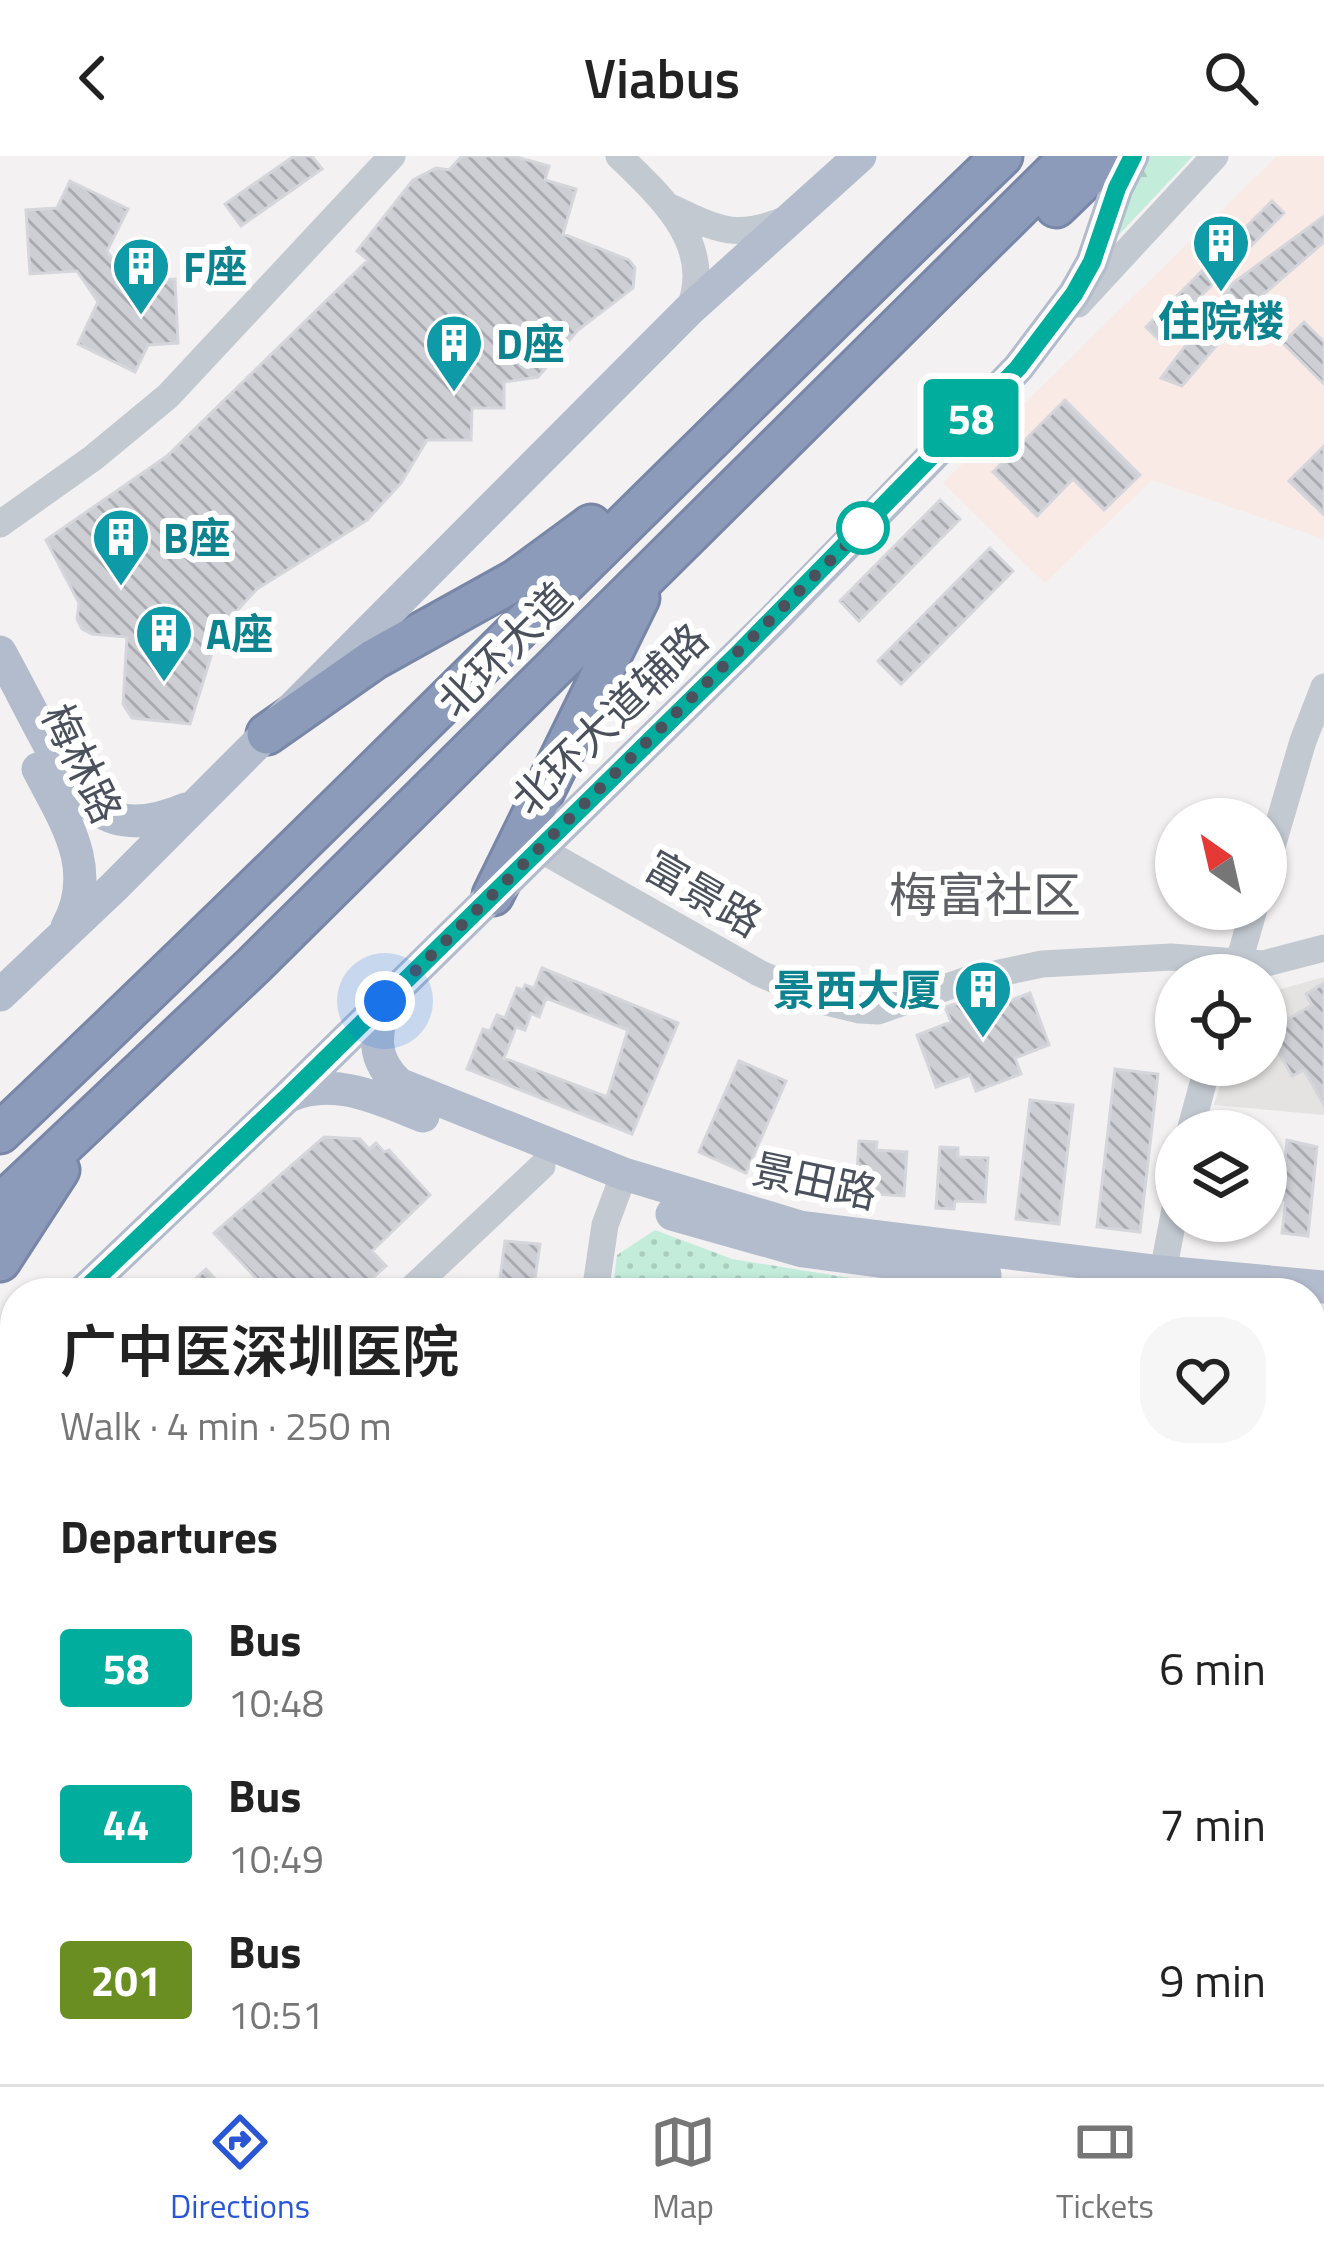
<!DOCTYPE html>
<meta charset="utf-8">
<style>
:root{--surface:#fff;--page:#f6f6f6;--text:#222;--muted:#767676;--line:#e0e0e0;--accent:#2956d5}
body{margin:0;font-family:"Titillium Web","Noto Sans SC",sans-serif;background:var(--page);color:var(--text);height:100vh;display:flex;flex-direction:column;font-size:45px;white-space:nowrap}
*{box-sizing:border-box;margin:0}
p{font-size:39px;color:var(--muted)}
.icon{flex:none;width:66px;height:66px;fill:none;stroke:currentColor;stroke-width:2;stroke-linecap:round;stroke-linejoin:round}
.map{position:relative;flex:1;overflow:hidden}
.drawer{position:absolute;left:0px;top:1122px;width:1326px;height:807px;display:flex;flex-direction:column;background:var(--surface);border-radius:48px 48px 0 0;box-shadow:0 3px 9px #0004}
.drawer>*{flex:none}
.badge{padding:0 24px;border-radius:9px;font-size:42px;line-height:78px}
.needle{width:78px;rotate:326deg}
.fabs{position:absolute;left:1155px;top:642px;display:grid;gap:24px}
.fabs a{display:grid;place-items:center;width:132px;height:132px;border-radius:50%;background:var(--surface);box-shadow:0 3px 9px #0004;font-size:60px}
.you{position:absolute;width:60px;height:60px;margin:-30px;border:9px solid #fff;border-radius:50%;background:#1a73e8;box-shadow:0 0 0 18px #1a73e833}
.map>.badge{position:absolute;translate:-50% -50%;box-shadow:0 0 0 6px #fff}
h2{padding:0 60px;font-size:45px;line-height:108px}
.round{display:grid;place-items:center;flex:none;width:126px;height:126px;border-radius:48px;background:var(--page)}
.summary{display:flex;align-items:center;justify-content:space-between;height:204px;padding:0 60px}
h1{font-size:57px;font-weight:600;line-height:90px}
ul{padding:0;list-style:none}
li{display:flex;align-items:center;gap:36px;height:156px;padding:0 60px}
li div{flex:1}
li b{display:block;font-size:45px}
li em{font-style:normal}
li .badge{min-width:132px;font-weight:700;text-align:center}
header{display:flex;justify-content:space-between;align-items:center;height:156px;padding:0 60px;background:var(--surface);font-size:54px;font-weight:600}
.tab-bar{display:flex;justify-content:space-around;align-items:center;height:168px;border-top:3px solid var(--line);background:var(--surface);font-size:33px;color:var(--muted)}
.tab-bar a{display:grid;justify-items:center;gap:6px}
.tab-bar .on{color:var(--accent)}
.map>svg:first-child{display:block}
</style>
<header><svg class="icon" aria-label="back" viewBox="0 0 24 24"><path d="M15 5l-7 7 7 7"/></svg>Viabus<svg class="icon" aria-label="search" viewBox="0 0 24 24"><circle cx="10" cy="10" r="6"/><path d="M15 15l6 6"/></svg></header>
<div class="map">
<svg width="1324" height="1928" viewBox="0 0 1324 1928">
<defs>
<pattern id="forest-firs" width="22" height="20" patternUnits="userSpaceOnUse" patternTransform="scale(3)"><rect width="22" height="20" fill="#c4ecdb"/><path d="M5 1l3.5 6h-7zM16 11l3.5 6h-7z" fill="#aaccbe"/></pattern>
<pattern id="park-dots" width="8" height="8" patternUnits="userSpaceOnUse" patternTransform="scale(3)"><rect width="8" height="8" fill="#c4ecdb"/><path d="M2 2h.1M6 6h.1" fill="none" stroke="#aaccbe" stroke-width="1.8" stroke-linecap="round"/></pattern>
<pattern id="building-back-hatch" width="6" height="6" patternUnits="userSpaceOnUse" patternTransform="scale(3)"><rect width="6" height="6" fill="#cecfd5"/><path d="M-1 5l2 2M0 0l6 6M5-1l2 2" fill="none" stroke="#a9aab0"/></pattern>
</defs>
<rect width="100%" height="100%" fill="#f3f1f1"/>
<!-- commercial -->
<path fill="#fbfaed" d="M280,1914H437L435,1928H278Z"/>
<!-- education -->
<path fill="#e4e3e2" d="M1324,821V959L1214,949L1226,909H1266V837Z
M1324,1503V1582L1311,1579V1566Z
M1311,1602L1324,1604V1771L1311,1769Z
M0,1682L15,1697V1914H86L84,1928H0Z"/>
<!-- medical -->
<path fill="#f9eae5" d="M1277,0H1324V383L1152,324L1045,427L943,327Z
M123,1914H280L278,1928H207L122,1918Z"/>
<!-- green -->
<path fill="#c4ecdb" d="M0,1901L15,1903V1914H27L25,1928H0Z"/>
<!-- forest -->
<path fill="url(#forest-firs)" d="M1145,0H1193L1097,102Z"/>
<!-- park -->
<path fill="url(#park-dots)" d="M655,1074L732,1103L944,1137H612L617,1099Z
M0,1346L15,1362V1498L0,1511Z
M1311,1769L1324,1771V1928H1239L1242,1914H1311Z"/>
<!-- building -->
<path fill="url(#building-back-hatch)" stroke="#d5d6dc" stroke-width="3" fill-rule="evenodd" d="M294,0H312L322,13L241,70L225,48Z
M462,0H513L549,10L545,24L576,33L563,78L629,104L635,112L633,132L578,174L538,221L504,226V252H472L471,284H427L401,327L367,364L257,433L232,460L214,491L190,568L132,562L123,548L127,481L92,478L82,473L77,463L79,447L46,384L167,300L368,104L357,95L413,24L436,12L449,14Z
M70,25L128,53L107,95L128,126L175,123L178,187L148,189L135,216L78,188L98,146L77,115L30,118L26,54L57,52Z
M1272,45L1284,57L1158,183L1146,171Z
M1324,60V86L1250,150L1182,230L1161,222L1233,127Z
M1304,166L1324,186V228L1283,187Z
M1065,244L1140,319L1104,354L1073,323L1037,360L993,316Z
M1324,290V359L1289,325Z
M940,344L960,363L859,465L840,445Z
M990,392L1013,415L901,528L878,505Z
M542,812L678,867L632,978L467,913L483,873L490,875L497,859L505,862L517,832L523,834L525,829L534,832ZM546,842L628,874L607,941L504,902L516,871L525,874L531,857L539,861Z
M1324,827V949L1304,914L1292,920L1277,893L1266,900V876L1312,849L1306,838Z
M992,837L996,850L1030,837L1049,889L1015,902L1021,918L976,935L970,919L936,931L917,879L951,866L945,851Z
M739,905L786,925L746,1017L699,996Z
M1115,913L1158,918L1140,1076L1097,1071Z
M1030,944L1073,949L1059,1068L1016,1063Z
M324,981L360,983L369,993L376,987L384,996L389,994L430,1039L372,1095L386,1110L356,1137H270L214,1077Z
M1287,984L1317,991L1308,1080L1282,1077L1286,1044L1281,1043Z
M859,985L877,986L876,994L907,996L904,1040L874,1038L873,1047L855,1046Z
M940,991L958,992V1001L988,1002L985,1046L955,1045L954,1053L936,1052Z
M505,1085L540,1088L533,1137H498Z
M206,1113L228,1137H180Z
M0,1714L15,1741V1768L0,1757Z
M15,1816V1848L0,1858V1826Z
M621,1914H652L641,1928H610Z
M1029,1914H1051L1065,1928H1016Z"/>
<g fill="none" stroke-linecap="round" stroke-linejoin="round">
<!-- highway casing -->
<g stroke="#7886a7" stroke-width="45">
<path id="highway" d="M1056,51L1109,0
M267,578L374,503L516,424L591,369
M493,739L639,442
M0,977C339,657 665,323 1002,0
M0,1049L254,809L1071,0
M0,1105L59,1014"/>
</g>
<!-- minor -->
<path stroke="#c3c9d1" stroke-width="27" d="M619,0C661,41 716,89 689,154
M672,52C718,74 737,84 787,63
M1078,148L1215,0
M0,368L93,302L168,240L392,0
M540,693L759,817L822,845L860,854L878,855L967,824L1042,808L1171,801L1263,808L1324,792
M1266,711L1303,585L1324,531
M1235,819L1254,753
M1190,975L1208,909
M407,1137L542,1010
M595,1137L605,1069L624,1018
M1159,1137L1176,1048
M0,1322L15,1338
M1311,1432L1324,1363
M0,1541L15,1527
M103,1928L105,1914
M481,1928L483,1914
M790,1928L792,1914
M1220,1928L1222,1914"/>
<!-- major -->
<path stroke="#b3bccd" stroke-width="33" d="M0,496C15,523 29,551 44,579C78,645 105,687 186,653
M38,613C65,665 99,713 67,771
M0,839L114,731L689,154L860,0
M385,845C375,879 371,903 399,928L624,1018L800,1071L1162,1116L1324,1131
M289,940C335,920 379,943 423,960
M672,1058L803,1095L985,1119
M81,1137L287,941L772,465L1018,212L1074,138L1092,106L1117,32L1133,0
M0,1214L15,1199"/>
<!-- highway -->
<use href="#highway" stroke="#8d9bbb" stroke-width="39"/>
</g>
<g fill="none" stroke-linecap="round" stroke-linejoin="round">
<!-- line casing -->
<g stroke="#fff" stroke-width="27">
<path id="line" d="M81,1137L287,941L739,497L1018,212L1074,138L1092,106L1117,32L1133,0"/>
</g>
<!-- line -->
<use href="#line" stroke="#01ad9c" stroke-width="18"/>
<!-- walk -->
<path stroke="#4a515d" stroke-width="12" stroke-dasharray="0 21.6" d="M385,845L863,372"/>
</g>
<!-- icons -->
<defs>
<g id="building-pin" transform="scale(3)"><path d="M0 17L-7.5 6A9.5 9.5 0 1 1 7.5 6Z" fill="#0f9aa8" stroke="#fff"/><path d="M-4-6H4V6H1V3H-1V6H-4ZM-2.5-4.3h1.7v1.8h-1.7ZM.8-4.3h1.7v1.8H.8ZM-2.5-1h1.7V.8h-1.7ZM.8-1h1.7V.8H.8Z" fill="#fff"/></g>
</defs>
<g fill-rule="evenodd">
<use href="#building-pin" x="1221" y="87"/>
<use href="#building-pin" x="141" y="110"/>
<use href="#building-pin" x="454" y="187"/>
<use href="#building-pin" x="121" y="381"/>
<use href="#building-pin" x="164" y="477"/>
<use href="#building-pin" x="983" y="833"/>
</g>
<!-- markers -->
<circle fill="#fff" stroke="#01ad9c" stroke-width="6" cx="863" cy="372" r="24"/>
<g text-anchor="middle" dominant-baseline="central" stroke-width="12" stroke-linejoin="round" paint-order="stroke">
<!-- culture labels -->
<g font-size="42" font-weight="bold" fill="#0d838f" stroke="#fff" text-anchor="start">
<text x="183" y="110">F座</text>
<text x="1221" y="164" text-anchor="middle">住院楼</text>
<text x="496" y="187">D座</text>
<text x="163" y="381">B座</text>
<text x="206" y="477">A座</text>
<text x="941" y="833" text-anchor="end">景西大厦</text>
</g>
<!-- street labels -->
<g font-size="42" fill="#4a515d" stroke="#fff">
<text transform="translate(504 493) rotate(-45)">北环大道</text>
<text transform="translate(609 562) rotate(-44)">北环大道辅路</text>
<text transform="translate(83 607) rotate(64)">梅林路</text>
<text transform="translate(704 737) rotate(30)">富景路</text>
<text transform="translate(815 1024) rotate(12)">景田路</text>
</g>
<!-- quarter labels -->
<g font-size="48" fill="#5e6065" stroke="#fff">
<text x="985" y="738">梅富社区</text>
</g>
</g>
</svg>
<div class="fabs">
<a><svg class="needle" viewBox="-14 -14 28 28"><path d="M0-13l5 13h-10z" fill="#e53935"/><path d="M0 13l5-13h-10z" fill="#767676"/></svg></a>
<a><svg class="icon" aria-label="locate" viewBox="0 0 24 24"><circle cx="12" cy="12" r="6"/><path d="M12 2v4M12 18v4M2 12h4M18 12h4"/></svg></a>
<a><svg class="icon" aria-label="layers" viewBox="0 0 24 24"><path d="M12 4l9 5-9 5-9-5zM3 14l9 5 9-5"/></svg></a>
</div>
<div class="you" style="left:385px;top:845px"></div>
<b class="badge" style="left:971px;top:262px;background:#01ad9c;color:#fff">58</b>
<section class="drawer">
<div class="summary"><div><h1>广中医深圳医院</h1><p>Walk · 4 min · 250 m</p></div><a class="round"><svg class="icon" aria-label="heart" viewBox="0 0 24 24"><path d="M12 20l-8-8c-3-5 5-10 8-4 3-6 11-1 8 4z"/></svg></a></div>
<h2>Departures</h2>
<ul>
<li><span class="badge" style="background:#01ad9c;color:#fff">58</span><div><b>Bus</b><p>10:48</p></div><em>6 min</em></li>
<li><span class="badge" style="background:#01ad9c;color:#fff">44</span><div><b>Bus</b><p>10:49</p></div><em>7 min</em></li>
<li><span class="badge" style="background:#6b8e23;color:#fff">201</span><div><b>Bus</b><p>10:51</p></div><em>9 min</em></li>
</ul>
</section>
</div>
<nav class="tab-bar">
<a class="on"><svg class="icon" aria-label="directions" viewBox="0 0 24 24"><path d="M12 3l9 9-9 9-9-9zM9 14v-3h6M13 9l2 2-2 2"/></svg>Directions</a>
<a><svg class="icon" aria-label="map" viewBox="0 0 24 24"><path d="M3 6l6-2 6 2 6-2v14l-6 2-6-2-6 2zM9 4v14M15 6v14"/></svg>Map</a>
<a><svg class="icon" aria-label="tickets" viewBox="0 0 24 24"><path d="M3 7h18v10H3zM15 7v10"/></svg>Tickets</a>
</nav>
